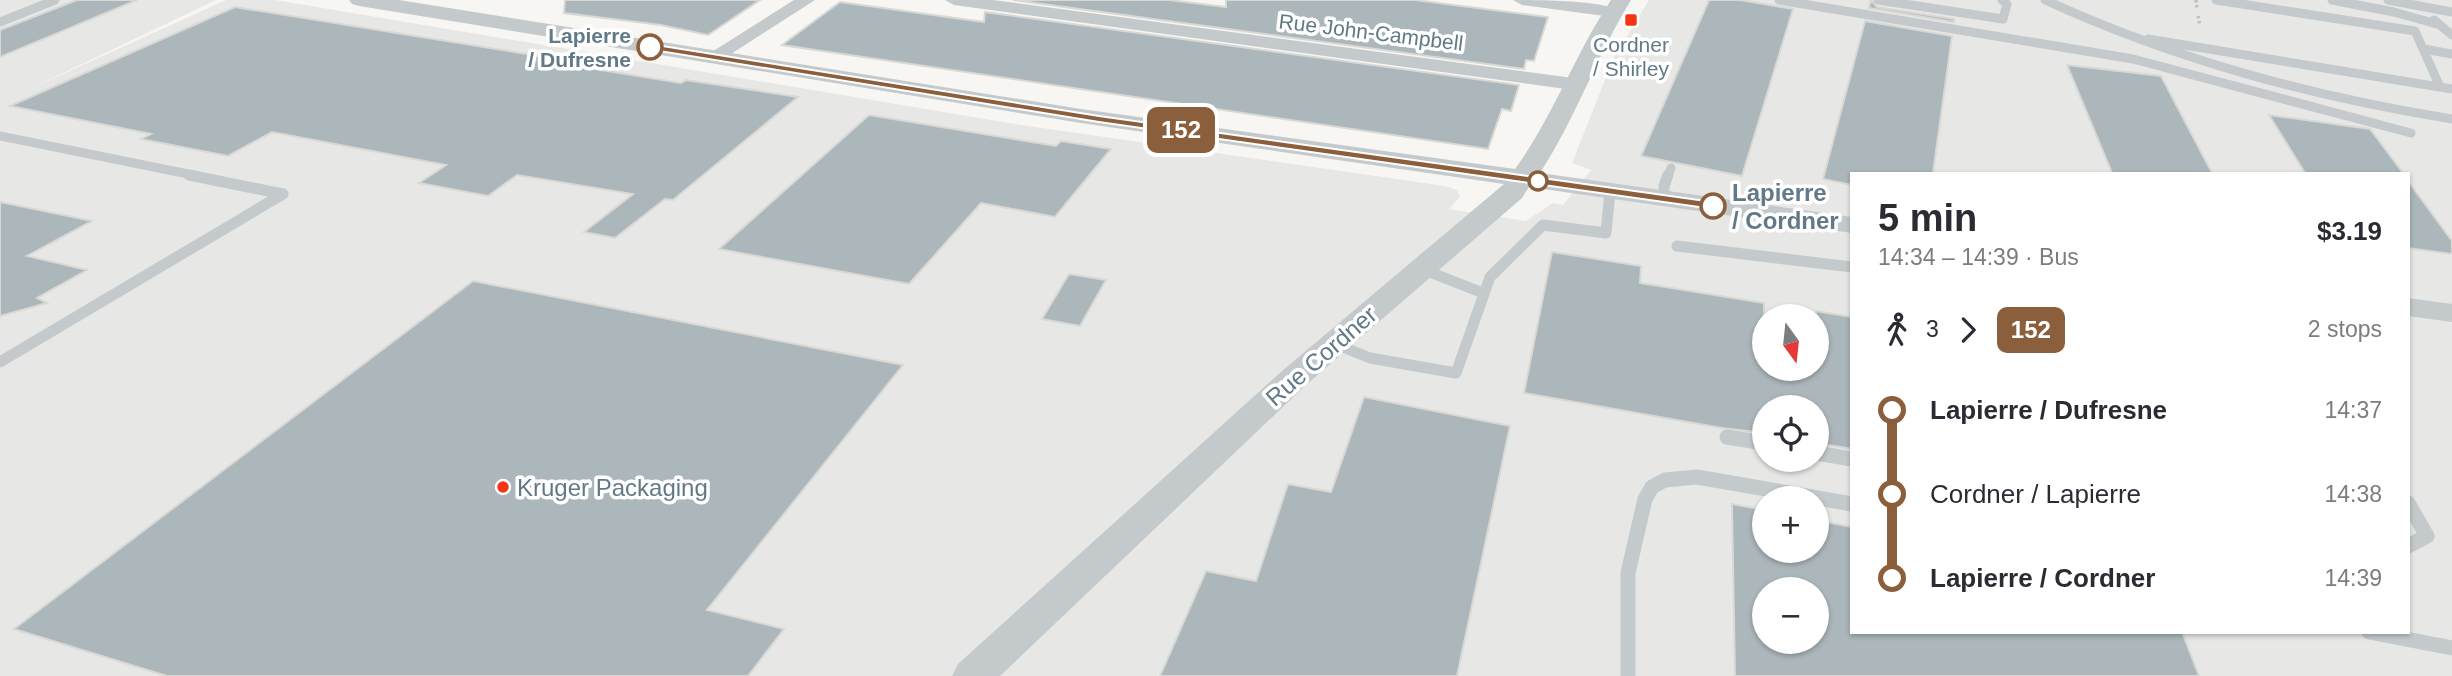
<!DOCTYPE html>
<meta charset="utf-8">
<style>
:root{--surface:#fff;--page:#f2f2f3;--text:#2b2b33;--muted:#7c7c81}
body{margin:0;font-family:Arial,sans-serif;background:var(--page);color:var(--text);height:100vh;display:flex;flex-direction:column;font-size:26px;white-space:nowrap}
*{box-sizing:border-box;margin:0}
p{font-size:23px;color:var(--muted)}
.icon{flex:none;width:38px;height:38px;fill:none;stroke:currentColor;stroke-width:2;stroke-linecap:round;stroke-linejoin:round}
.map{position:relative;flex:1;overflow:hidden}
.side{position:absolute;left:1850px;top:172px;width:560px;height:462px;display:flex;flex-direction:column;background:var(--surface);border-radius:0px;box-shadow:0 2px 5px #0004}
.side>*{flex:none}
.badge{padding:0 14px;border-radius:10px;font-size:24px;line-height:46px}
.needle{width:46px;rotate:165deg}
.buttons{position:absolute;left:1752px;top:304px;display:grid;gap:14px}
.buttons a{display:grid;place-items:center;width:77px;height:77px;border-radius:50%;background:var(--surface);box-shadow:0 2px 5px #0004;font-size:35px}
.map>.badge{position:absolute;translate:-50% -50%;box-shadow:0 0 0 4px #fff}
.legs{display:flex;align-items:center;gap:10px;height:77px;padding:0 28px;font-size:23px}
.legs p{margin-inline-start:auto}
.summary{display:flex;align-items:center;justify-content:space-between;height:119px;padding:0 28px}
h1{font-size:38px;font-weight:700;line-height:52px}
ul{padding:0 28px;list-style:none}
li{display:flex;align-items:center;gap:24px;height:84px;font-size:26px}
li i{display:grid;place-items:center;width:10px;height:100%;margin:0 9px;background:currentColor}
li i::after{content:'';width:18px;height:18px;margin:-9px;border:5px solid;border-radius:50%;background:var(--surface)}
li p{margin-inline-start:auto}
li:first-child i{background:linear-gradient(#0000 50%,currentColor 0)}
li:last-child i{background:linear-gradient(currentColor 50%,#0000 0)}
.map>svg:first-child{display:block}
</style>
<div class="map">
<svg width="2452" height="676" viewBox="0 0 2452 676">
<rect width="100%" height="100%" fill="#f7f6f3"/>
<!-- built -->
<path fill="#e7e8e6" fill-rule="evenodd" d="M0,0H216L30,89L226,0H275L1015,124L1445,186L1457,190L1460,197L1449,209L1526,221L1553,203L1563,205L1591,170L1572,163L1614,57L1649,0H2452V676H0ZM1852,173H2408V632H1852ZM1764,317H1816V369H1764ZM1764,408H1816V460H1764ZM1764,499H1816V551H1764ZM1764,590H1816V642H1764Z"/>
<!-- building -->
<path fill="#acb7bb" stroke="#d8d8d5" stroke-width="2" fill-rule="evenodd" d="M77,0H137L0,57V30Z
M565,0H760L708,35L661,25L564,13Z
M1013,0H1169L1226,7V0H1415L1548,17L1534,61L1526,60L1524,69Z
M1709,0H1740L1793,9L1742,176L1641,156Z
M1871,0L1877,7L1954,19V22L1869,8Z
M840,2L984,22L985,12L1519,85L1511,111L1502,109L1488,149L782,45Z
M235,7L545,57L539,60L681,83L686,80L798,97L673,200L665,199L615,238L584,232L633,194L517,175L488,196L419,183L446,165L272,132L228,156L141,139L151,134L10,106Z
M1865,21L1952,36L1933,173H1852V185L1823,179Z
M2067,65L2161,76L2212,173H2112Z
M869,115L1056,146L1061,141L1111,149L1055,217L981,203L909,284L719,249Z
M2269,115L2370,129L2403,173H2305Z
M2408,181L2452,241V254L2408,248Z
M0,202L92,221L27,256L87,270L37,298L47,303L0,316Z
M1552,252L1641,266L1640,283L1764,303V369H1816V311L1852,317V449L1816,443V408H1764V433L1722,428L1524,393Z
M1069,274L1106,280L1080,326L1042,319Z
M473,281L903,365L707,610L784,629L748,676H167L14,629Z
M1364,397L1510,426L1457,676H1160L1206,571L1256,581L1288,484L1331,492Z
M1732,504L1764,510V551H1816V520L1852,527V632H2182L2199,676H1735ZM1764,590H1816V642H1764Z"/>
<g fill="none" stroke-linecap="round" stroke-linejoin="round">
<!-- path -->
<path stroke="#bfc2c4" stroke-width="3.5" stroke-dasharray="2.5 2.5" stroke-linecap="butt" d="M2196,0L2197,9
M2198,16L2200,26"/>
<!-- service-far2 -->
<path stroke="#c4c9cc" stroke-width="9" d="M1779,0L2133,59L2411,133
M1878,0L2003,19L2007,4L2002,0
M2045,0C2176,60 2310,96 2452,119
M2216,0L2415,31L2440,87
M2332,0L2394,12L2440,25
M2388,0L2452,12
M2434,20L2452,35
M0,22L55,0
M2148,39L2452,89
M2424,49L2452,54
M0,136L198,176
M1668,176L1671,168"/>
<!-- service-far1 -->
<path stroke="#c4c9cc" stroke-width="11" d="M1664,199V186L1668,175
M1677,246L1852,267
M1422,269L1483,293
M1333,343L1370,358L1456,373L1490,277L1543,225L1606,233L1610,191
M0,362L283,194L189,175"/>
<!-- service -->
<path stroke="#c4c9cc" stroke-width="15" d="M1727,437L1764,443
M1816,453L1852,459
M2408,503L2427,536L2408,546
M2369,632L2452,648
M1628,676V573L1645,499L1652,487L1665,480L1697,477L1852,504"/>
<!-- minor -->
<path fill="#c4c9cc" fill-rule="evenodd" d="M794,0H815L720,61H706L704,57Z
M945,0H993L1573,78L1583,84L1573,90L954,5Z
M1513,0C1534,0 1608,0 1621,12L1612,17L1522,5Z"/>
<!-- tertiary -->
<path fill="#c4c9cc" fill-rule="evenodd" d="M349,0H399L1081,109L1515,169C1553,117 1575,54 1611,0H1631C1597,55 1576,118 1540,173L1852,217V233L1529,187L1522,198L1306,385L1000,676H952L958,664L1282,371L1504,184L1081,123L359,6L352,4Z
M2408,298L2452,304V322L2408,316Z"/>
</g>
<!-- line-1 -->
<path fill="#8b5e3c" stroke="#fff" stroke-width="2" d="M650,44L1099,116L1713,202L1719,206L1713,209L1099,122L647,49V45Z"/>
<!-- markers -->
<g fill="#f63513" stroke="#fff" stroke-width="2.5">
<rect x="1624" y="13" width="14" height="14" rx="3.5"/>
<circle cx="503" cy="487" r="7"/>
</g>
<g fill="#fff" stroke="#8b5e3c" stroke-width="3.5">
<circle cx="650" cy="47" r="12"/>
<circle cx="1538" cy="181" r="9"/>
<circle cx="1713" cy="206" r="12"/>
</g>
<g text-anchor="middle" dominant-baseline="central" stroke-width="7" stroke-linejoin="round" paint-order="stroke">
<!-- far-street labels -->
<g font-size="21" fill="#627a87" stroke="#fff">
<text transform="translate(1371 32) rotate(7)">Rue John-Campbell</text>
</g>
<!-- far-stop labels -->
<g font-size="21" font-weight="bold" fill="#627a87" stroke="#fff" text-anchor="end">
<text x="631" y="35">Lapierre<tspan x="631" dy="24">/ Dufresne</tspan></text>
</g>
<!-- far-poi labels -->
<g font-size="21" fill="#627a87" stroke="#fff">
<text x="1631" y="44">Cordner<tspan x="1631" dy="24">/ Shirley</tspan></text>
</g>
<!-- stop labels -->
<g font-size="24" font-weight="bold" fill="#627a87" stroke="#fff" text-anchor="start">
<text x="1732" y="192">Lapierre<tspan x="1732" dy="28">/ Cordner</tspan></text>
</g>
<!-- street labels -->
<g font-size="24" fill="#627a87" stroke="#fff">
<text transform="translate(1321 356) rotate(-41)">Rue Cordner</text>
</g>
<!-- poi labels -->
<g font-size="24" fill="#627a87" stroke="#fff" text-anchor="start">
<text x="517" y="487">Kruger Packaging</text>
</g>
</g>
</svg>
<div class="buttons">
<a><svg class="needle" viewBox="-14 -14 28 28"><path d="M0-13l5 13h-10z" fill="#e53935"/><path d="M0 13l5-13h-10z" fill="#7c7c81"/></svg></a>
<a><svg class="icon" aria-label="locate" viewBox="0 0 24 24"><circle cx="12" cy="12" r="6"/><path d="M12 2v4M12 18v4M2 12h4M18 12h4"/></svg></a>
<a>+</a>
<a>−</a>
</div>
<b class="badge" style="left:1181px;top:130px;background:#8b5e3c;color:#fff">152</b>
<section class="side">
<div class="summary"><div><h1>5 min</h1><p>14:34 – 14:39 · Bus</p></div><b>$3.19</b></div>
<div class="legs"><svg class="icon" aria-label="walk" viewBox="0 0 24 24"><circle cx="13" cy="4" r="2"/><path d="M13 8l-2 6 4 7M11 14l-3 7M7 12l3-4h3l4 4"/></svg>3<svg class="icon" aria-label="forward" viewBox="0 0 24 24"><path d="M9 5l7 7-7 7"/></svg><b class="badge" style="background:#8b5e3c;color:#fff">152</b><p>2 stops</p></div>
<ul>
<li><i style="color:#8b5e3c"></i><b>Lapierre / Dufresne</b><p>14:37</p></li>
<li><i style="color:#8b5e3c"></i><span>Cordner / Lapierre</span><p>14:38</p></li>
<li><i style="color:#8b5e3c"></i><b>Lapierre / Cordner</b><p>14:39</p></li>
</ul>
</section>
</div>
